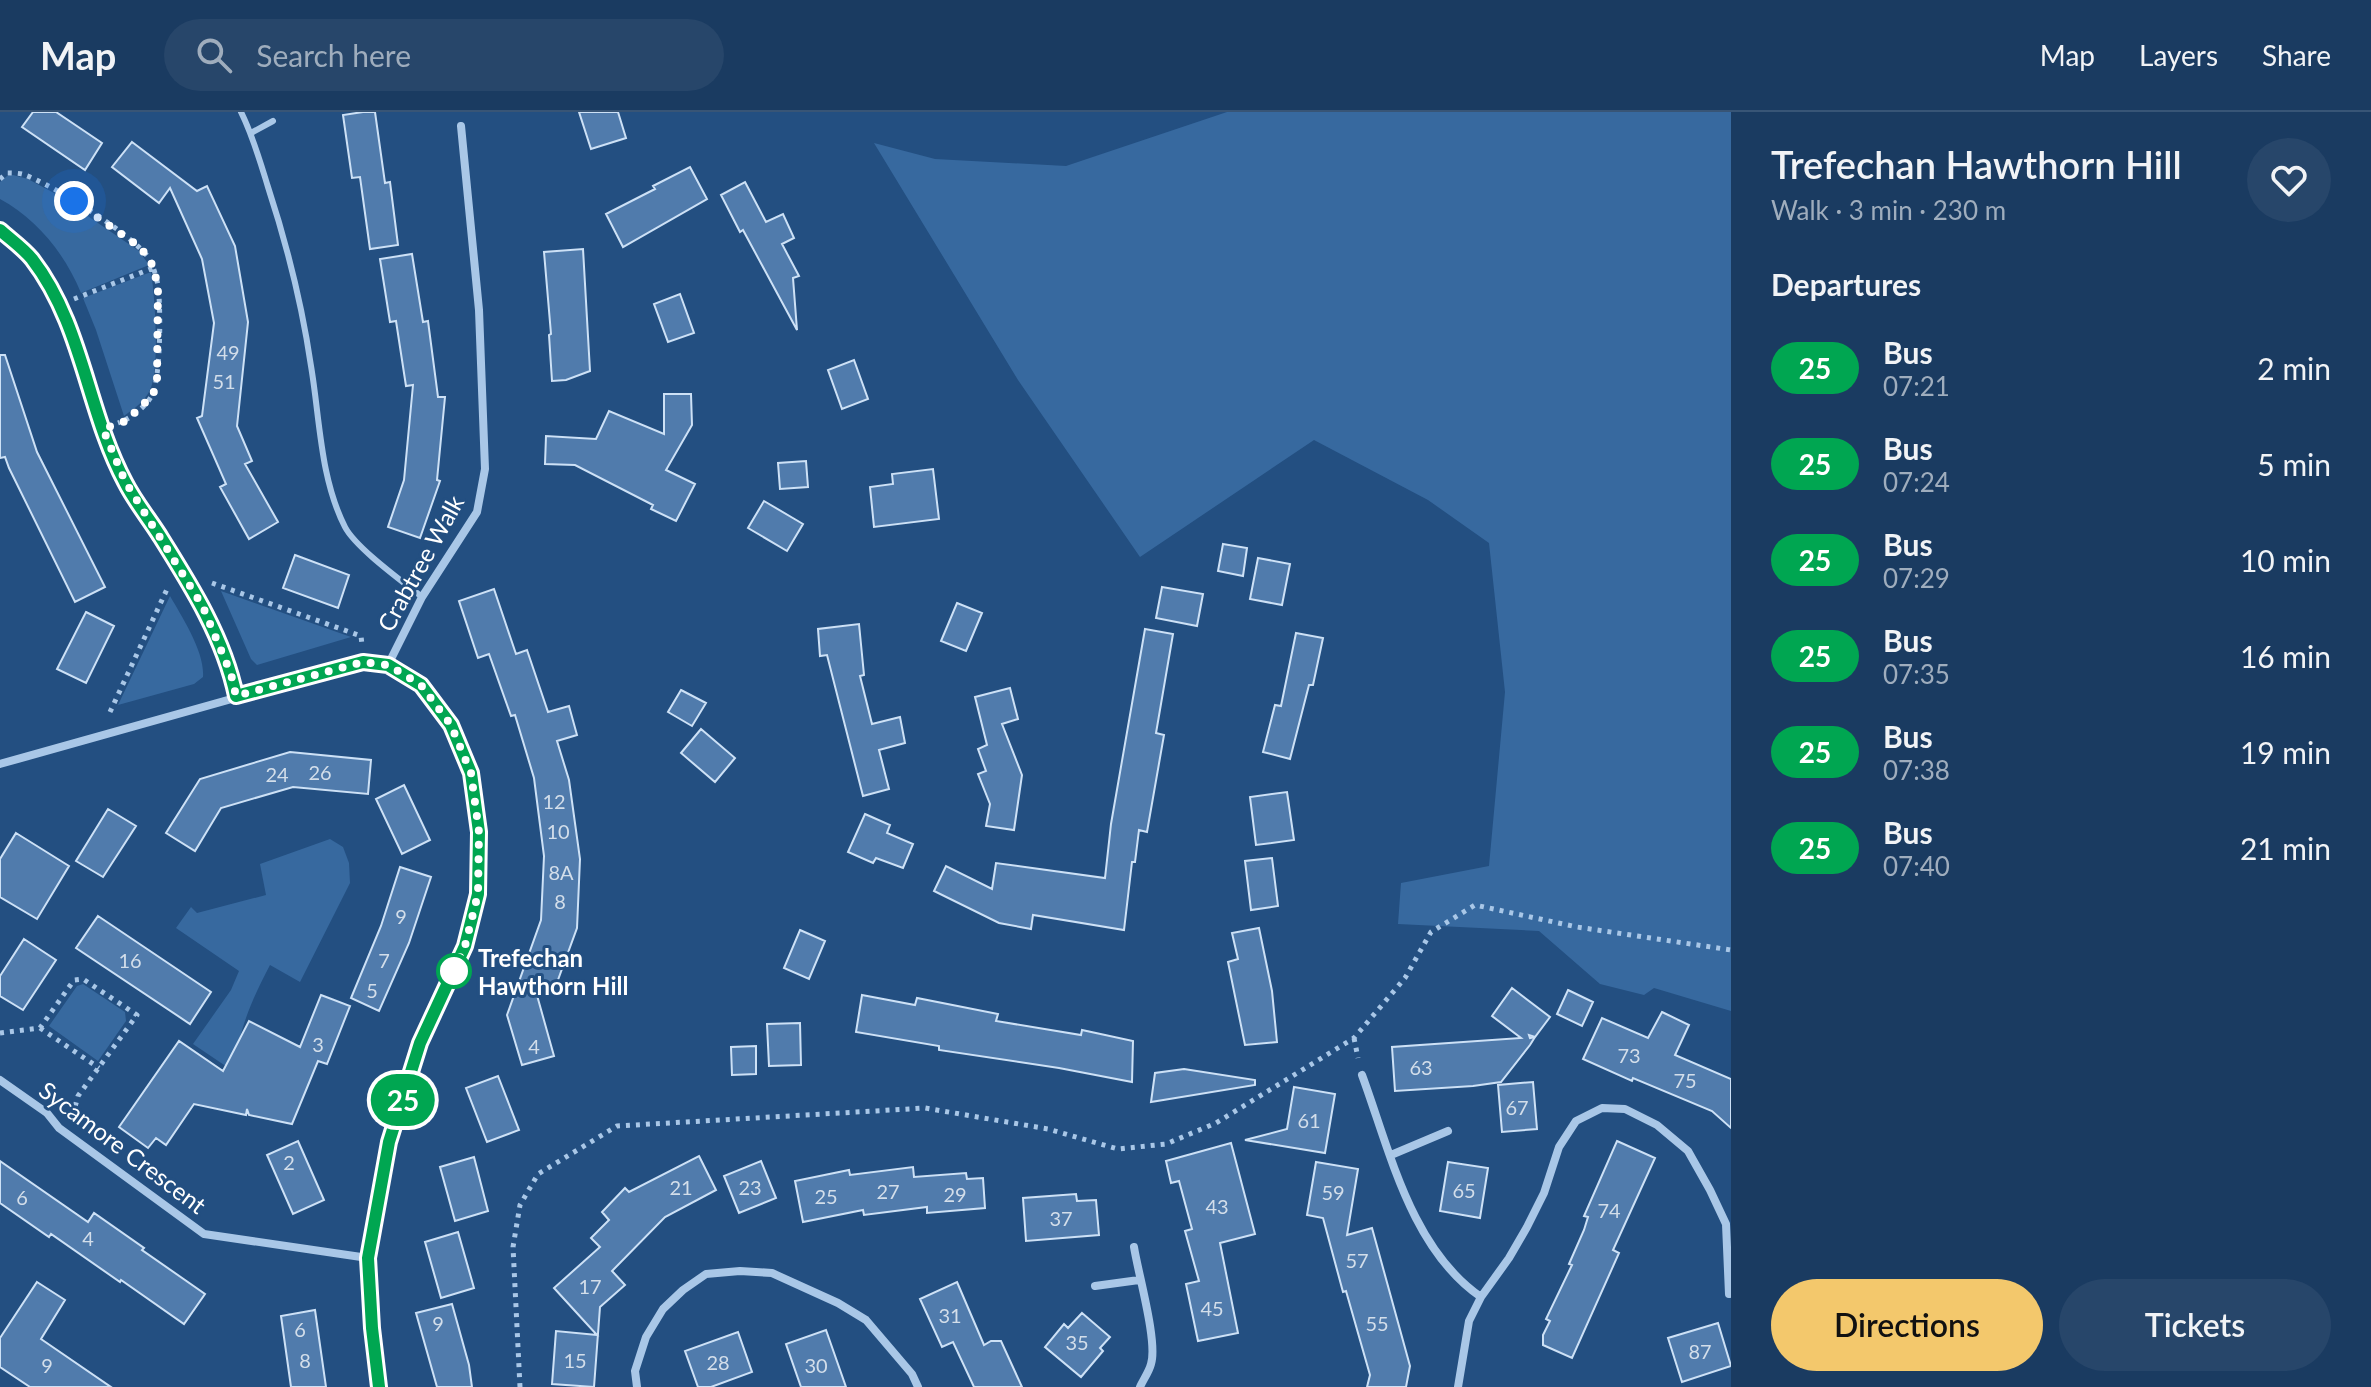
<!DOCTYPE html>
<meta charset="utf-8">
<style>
:root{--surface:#1a3b61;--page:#27466a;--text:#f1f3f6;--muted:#9fadbd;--line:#385576;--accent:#f3c86c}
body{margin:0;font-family:Lato,sans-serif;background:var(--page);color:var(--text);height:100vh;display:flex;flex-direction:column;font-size:30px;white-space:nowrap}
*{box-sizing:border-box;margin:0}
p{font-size:26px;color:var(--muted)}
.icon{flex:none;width:44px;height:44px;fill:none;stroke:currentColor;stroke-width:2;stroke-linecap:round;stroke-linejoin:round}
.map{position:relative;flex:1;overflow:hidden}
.side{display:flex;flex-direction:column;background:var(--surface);width:640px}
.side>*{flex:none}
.badge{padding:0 16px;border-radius:26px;font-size:28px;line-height:52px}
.you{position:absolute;width:40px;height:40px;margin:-20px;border:6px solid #fff;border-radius:50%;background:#1a73e8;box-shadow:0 0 0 12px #1a73e833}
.map>.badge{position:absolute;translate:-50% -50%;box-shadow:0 0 0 4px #fff}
h2{padding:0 40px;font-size:30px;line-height:72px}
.round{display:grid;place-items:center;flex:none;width:84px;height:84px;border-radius:42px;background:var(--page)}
.summary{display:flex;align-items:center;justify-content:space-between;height:136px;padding:0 40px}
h1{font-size:38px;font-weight:600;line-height:60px}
.cta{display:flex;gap:16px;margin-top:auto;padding:16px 40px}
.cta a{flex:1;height:92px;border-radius:48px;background:var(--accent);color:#111;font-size:32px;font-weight:600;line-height:92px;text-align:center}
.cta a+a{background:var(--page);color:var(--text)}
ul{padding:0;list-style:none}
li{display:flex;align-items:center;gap:24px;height:96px;padding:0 40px}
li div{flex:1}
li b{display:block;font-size:30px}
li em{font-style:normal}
li .badge{min-width:88px;font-weight:700;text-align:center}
header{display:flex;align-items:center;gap:48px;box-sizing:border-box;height:112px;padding:0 40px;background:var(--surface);border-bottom:2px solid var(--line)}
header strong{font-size:38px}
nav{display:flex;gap:44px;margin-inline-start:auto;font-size:28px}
.search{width:560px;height:72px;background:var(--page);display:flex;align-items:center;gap:20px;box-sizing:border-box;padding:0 28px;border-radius:44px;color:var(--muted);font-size:30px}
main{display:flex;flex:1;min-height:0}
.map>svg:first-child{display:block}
</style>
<header>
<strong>Map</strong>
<div class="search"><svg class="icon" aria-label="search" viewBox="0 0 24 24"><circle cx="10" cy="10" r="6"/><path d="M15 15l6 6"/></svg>Search here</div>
<nav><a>Map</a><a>Layers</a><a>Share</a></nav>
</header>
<main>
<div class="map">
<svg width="1731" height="1275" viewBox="0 0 1731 1275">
<rect width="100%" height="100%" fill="#234f81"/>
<!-- green -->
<path fill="#37699f" d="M1227,0H1731V899L1654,876L1644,883L1600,872L1539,819L1398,812L1401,771L1489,754L1505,580L1489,431L1428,388L1314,328L1140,445L1018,268L874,31L935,47L1066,54Z
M13,63L28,67L54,81L139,139L149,153L81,181C65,142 37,107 0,87V70L7,64Z
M151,160C155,184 160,257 150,278C144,290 135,296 124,304L96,218L83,186Z
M221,479L351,525L257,553L251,547Z
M170,484C182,505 205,540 203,565L194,572L118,593Z
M330,727L343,735L349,751L350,771L300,870L270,853C250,891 240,916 233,959L193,932L231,878L239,859L176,816L191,795L197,801L266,783L260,752Z
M83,872L125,900L126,909L98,949L49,914L77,874Z"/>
<!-- building -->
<path fill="#507bac" stroke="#cde1f6" stroke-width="2" d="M33,0H56L102,31L85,58L22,15Z
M363,0H375L385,71L390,70L398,133L370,137L360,65L352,66L343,3Z
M579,0H618L626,26L591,37Z
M132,30L197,79L207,74L235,134L248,210L237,314L252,349L245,352L278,410L249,427L220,375L226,372L197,306L202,304L214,211L202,147L170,76L159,91L112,55Z
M690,55L707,87L623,135L606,102L655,77L653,74Z
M745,70L766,110L783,102L794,126L782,132L799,164L793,166L797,218L743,118L740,120L721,83Z
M583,137L590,259L566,268L552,269L549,223L551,222L544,140Z
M412,142L423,210L428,209L438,285H445L437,368L440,369L420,426L388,415L404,368L413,273L406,274L396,209L390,210L380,147Z
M680,182L694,221L668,230L654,192Z
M0,243H5L37,340L105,475L75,490L9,356L5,345L0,346Z
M854,248L868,287L842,297L828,258Z
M664,282H691L692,313L666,358L695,372L676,409L651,397L653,393L575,353L545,352L546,324L596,327L609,299L664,322Z
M806,349L808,375L780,377L778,351Z
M933,357L939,407L874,415L870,375L893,372L892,362Z
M764,389L803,412L787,439L748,416Z
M1223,432L1247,436L1243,464L1218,459Z
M295,443L349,463L338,496L283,476Z
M1258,446L1290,452L1282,493L1250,487Z
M1162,475L1203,482L1197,514L1156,506Z
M494,477L516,542L527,538L548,600L569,594L577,623L557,629L569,668L580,747L577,816L555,876L533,869L554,944L522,953L507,903L541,808L544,744L534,666L515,603L511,604L489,542L478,546L459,489Z
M957,491L982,501L966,539L941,529Z
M86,500L114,514L86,571L57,557Z
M859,512L864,563L860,564L872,612L900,605L905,631L879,638L889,677L863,684L827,543L820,544L818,517Z
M1145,517L1173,522L1156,621L1164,623L1147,720L1139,718L1135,750H1132L1124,818L1033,803L1031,817L999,811L934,779L946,754L992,777L996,751L1105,766L1111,712Z
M1296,521L1323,526L1313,573H1309L1290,647L1263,640L1275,593L1281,594Z
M1010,576L1018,607L1002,612L1022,663L1014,718L986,714L990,692L978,662L986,659L978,637L987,633L975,585Z
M681,578L706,591L692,614L668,600Z
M701,617L735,646L715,670L681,641Z
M290,640L371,648L368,682L293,675L221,696L195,739L166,721L200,667Z
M404,673L430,728L402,742L376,687Z
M1287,680L1294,728L1256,733L1250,685Z
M108,697L136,714L103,765L76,749Z
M865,702L890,713L887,721L913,732L903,756L876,746L873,751L848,740Z
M16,721L69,754L37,807L0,785V747Z
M1272,746L1278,794L1251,798L1245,749Z
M400,755L431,765L409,831L379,899L351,886L381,814Z
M98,804L211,880L190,912L76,836Z
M1259,816L1272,879L1277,930L1245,933L1228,850L1238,847L1232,821Z
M800,818L825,829L809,867L784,856Z
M24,827L56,848L23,898L0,884V864Z
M1512,876L1550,905L1535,925L1529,923L1530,926L1535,925L1530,933L1501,970L1473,974L1395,979L1392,935L1521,926L1492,904Z
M1568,878L1593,890L1582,914L1557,902Z
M321,883L350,894L327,952L318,949L292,1012L249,1003L247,997L246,1003L194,992L166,1033L156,1026L148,1036L119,1015L179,929L223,959L249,909L300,935Z
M862,883L915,893L917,886L998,902L996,909L1081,923L1082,918L1133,929L1132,970L1059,956L939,938V934L856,920Z
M1662,900L1689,913L1675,943L1731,967V1016L1712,999L1633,966L1632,969L1583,947L1602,906L1648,926Z
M800,911L801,953L769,954L767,912Z
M756,934V962L732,963L731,935Z
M1184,957L1255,968V973L1151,990L1155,961Z
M498,964L519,1018L487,1030L466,976Z
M1533,970L1537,1017L1502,1020L1498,973Z
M1294,975L1335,982L1325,1041L1245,1028L1287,1017Z
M298,1029L324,1088L293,1102L267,1043Z
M1617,1029L1655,1046L1613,1138L1619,1141L1572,1246L1543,1233V1223L1550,1209L1546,1207L1572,1153L1569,1152L1584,1118L1588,1105L1584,1104Z
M1231,1031L1255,1122L1220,1131L1238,1221L1198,1229L1186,1172L1199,1169L1185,1119L1192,1117L1179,1069L1171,1071L1166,1049Z
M699,1044L716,1078L665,1105L612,1159L625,1173L600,1195L594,1275L552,1272L556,1219L597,1223L554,1176L600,1135L591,1126L609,1108L602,1100L625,1076L629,1080Z
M474,1045L488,1099L455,1109L440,1055Z
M0,1049L88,1110L94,1101L144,1136L142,1138L205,1182L184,1212L121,1168L120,1170L51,1122L49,1125L0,1091Z
M761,1049L776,1086L739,1101L724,1064Z
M1316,1050L1358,1057L1347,1123L1372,1116L1410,1254L1406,1275H1367L1370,1263L1346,1179L1343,1180L1323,1106L1307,1103Z
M1448,1050L1488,1056L1480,1106L1440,1099Z
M913,1055L914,1065L966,1061L967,1067L983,1066L985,1096L927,1101V1095L864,1103L863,1098L803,1110L795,1069L849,1058L850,1063Z
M1076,1082L1077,1089L1096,1088L1099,1123L1026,1129L1023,1086Z
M458,1120L474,1176L441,1186L425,1130Z
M37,1170L65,1188L41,1227L111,1275H30L0,1255V1226Z
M957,1170L984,1233L991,1229H1001L1022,1275H974L953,1230L942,1235L920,1187Z
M452,1192L469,1253L472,1275H437L416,1201Z
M315,1198L326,1275H291L281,1204Z
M1082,1201L1110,1225L1100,1236L1103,1239L1081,1265L1045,1235L1064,1212L1068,1216Z
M1718,1211L1731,1254L1682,1270L1668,1226Z
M826,1218L846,1275H801L786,1232Z
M738,1220L752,1260L711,1275H698L685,1239Z"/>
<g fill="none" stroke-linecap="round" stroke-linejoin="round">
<!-- path -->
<path stroke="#a9c7e7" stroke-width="5" stroke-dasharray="4 6" stroke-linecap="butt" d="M0,67L7,61C13,61 20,61 25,63C51,72 141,127 151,150C154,157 157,167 158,174C161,194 161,270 151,285C144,296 130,307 118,311
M74,187L153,156
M212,471L361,524L362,533
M110,600L168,475
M40,916L99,956
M0,921L40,916L74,868L83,867L137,903L78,984L75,995L76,1005
M1354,926L1358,946
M520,1275L513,1135L520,1093L538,1062L617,1014L925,996L1048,1017L1118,1037L1166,1032L1216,1011L1354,926L1405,866L1431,820L1475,793L1577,815L1731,838"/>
<!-- lane -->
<path stroke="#a9c7e7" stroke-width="6" d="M241,0C253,24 260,49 268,75C287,133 302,193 311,254C320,307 320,366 345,415C356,436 402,469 422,485
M251,21L273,9"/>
<!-- street -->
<path stroke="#a9c7e7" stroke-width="8" d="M0,118L30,145L50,175L80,241L103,317L125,369L203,495L231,562L236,584
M388,553L422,485L477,400L485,357L479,198L461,14
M0,652L363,550L388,553L421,573L451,613L471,661L479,720L478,782L465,834L420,931L389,1030L368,1146L372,1216L379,1275
M1362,963C1390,1039 1411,1137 1481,1185
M0,968L47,1001L59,1016L204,1122L368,1146
M1391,1043L1448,1019
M1134,1135C1138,1161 1158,1230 1151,1252C1149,1260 1143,1268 1140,1275
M1095,1174L1139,1168
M637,1275L635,1259L646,1225L663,1197L683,1178L706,1162L740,1159L772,1161L838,1191L866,1208L912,1262L918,1275
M1458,1275L1469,1209L1481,1185L1509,1146L1527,1115L1544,1081L1559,1035L1576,1009L1602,996L1625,997L1657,1013L1688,1039L1710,1078L1726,1112L1729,1182"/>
</g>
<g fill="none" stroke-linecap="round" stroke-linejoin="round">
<!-- line casing -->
<g stroke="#fff" stroke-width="18">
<path id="line" d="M0,118C10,127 23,136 32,147C83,213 87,299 125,370C134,388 147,404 158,421C190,472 224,525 236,584L363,550L388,553L421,573L451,613L471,661L479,720L478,782L465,834L420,931L389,1030L368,1146L372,1216L379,1275"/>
</g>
<!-- line -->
<use href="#line" stroke="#00a651" stroke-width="12"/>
<!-- walk -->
<path stroke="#fff" stroke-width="8" stroke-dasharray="0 14.4" d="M74,89L140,135L151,150L158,173L157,267L153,283L126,309L103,317L125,369L203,495L231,562L236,584L363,550L388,553L421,573L451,613L471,661L479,720L478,782L465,834L454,859"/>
</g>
<!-- markers -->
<circle fill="#fff" stroke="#00a651" stroke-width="4" cx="454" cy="859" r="16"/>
<g text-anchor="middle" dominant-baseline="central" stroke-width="6" stroke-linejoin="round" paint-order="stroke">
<!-- number labels -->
<g font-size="20" fill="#d3deea">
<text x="228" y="240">49</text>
<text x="224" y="269">51</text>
<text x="320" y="660">26</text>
<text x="277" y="662">24</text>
<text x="554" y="689">12</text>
<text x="558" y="719">10</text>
<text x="561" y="760">8A</text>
<text x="560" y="789">8</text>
<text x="401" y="804">9</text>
<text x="130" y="848">16</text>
<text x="384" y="848">7</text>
<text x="372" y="878">5</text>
<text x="318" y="932">3</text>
<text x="534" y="934">4</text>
<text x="1629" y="943">73</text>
<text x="1421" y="955">63</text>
<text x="1685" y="968">75</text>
<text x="1517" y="995">67</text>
<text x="1309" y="1008">61</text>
<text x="289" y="1050">2</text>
<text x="681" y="1075">21</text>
<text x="750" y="1075">23</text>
<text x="1464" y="1078">65</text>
<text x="888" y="1079">27</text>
<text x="1333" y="1080">59</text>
<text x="955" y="1082">29</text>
<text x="826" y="1084">25</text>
<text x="22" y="1085">6</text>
<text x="1217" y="1094">43</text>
<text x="1609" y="1098">74</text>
<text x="1061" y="1106">37</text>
<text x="88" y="1126">4</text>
<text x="1357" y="1148">57</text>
<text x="590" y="1174">17</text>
<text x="1212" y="1196">45</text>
<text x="950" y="1203">31</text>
<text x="438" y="1211">9</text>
<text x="1377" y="1211">55</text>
<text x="300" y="1217">6</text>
<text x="1077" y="1230">35</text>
<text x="1700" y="1239">87</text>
<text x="305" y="1248">8</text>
<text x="575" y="1248">15</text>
<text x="718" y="1250">28</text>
<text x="47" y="1253">9</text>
<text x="816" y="1253">30</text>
</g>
<!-- street labels -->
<g font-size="24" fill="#fff" stroke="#234f81">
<text transform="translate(420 451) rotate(-61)">Crabtree Walk</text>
<text transform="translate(123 1035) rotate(37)">Sycamore Crescent</text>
</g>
<!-- stop labels -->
<g font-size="24" font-weight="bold" fill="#fff" stroke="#234f81" text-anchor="start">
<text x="478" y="845">Trefechan<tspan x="478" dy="28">Hawthorn Hill</tspan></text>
</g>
</g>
</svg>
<div class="you" style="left:74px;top:89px"></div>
<b class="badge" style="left:403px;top:988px;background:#00a651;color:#fff">25</b>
</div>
<section class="side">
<div class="summary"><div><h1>Trefechan Hawthorn Hill</h1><p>Walk · 3 min · 230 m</p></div><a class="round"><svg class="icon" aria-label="heart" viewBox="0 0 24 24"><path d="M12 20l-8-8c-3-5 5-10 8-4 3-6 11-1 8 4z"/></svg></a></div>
<h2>Departures</h2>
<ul>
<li><span class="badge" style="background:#00a651;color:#fff">25</span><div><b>Bus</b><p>07:21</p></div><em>2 min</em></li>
<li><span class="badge" style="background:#00a651;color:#fff">25</span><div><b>Bus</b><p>07:24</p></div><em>5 min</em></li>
<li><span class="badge" style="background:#00a651;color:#fff">25</span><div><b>Bus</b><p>07:29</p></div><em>10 min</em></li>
<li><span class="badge" style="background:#00a651;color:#fff">25</span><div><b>Bus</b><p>07:35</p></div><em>16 min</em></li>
<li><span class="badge" style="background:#00a651;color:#fff">25</span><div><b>Bus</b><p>07:38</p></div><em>19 min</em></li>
<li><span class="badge" style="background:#00a651;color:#fff">25</span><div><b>Bus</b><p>07:40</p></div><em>21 min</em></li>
</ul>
<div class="cta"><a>Directions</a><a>Tickets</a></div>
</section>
</main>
